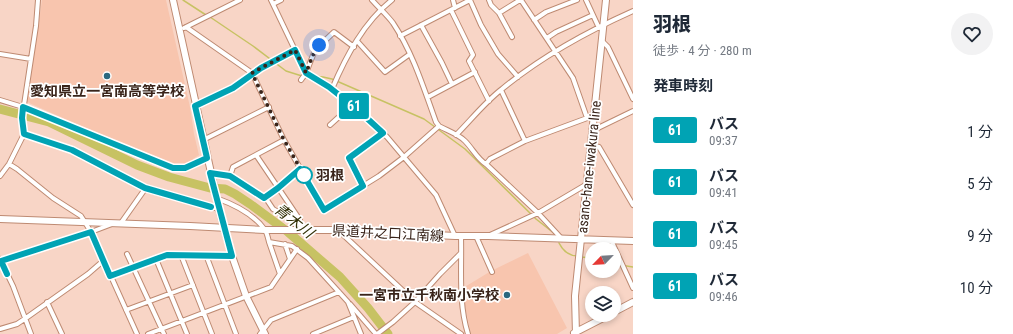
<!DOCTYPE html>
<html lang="ja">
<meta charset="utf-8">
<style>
:root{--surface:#fff;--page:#f2f2f3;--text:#1f2937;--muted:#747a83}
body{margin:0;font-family:"Roboto Condensed","Noto Sans JP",sans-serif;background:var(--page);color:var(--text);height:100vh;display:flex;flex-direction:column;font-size:15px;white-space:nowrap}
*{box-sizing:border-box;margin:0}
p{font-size:13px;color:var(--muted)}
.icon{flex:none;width:22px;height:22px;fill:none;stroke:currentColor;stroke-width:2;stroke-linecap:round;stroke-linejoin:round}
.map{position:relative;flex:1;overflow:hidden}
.panel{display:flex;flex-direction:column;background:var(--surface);width:380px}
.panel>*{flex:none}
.badge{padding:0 8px;border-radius:3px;font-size:14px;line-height:26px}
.needle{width:26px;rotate:245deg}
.buttons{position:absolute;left:585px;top:242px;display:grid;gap:8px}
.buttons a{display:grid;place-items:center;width:36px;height:36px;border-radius:50%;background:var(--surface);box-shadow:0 2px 6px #0003;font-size:20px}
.you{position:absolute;width:20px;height:20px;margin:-10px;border:3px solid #fff;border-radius:50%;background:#1a73e8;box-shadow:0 0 0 6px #1a73e833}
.map>.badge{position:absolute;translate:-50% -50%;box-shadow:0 0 0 2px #fff}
h2{padding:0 20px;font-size:15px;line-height:36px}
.round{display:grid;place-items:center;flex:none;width:42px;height:42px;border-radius:21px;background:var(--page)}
.overview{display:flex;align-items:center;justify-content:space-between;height:68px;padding:0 20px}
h1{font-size:19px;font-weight:800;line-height:30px}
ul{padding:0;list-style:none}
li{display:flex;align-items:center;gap:12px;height:52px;padding:0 20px}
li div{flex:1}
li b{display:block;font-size:15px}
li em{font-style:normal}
li .badge{min-width:44px;font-weight:700;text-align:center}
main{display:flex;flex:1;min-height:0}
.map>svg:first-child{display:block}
</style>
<main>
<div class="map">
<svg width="633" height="334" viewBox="0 0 633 334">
<rect width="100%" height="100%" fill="#f8d5c6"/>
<!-- built -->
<path fill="#f8c5ae" d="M42,0H166L190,107L194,134L199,155L193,159L194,163L184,167H173L27,102Z
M528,253L567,328L557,334H471L464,302L463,288L491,271Z"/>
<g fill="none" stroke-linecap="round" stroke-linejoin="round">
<!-- stream -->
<path stroke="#c7c263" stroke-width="1.5" d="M183,0L206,15
M210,17L253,46L286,71L302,76
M314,76L323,77L332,79L424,119L465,149L536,219L555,234
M559,243C563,251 569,256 578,256
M581,257L592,258
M614,264L633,267"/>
<!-- river -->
<path stroke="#c7c263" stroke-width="9" d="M0,109L49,122L137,165L169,177L210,188L225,189L235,194L250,204L288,232L340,277L368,308L388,334"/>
<!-- street casing -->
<g stroke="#be8a72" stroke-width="6">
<path id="street" d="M271,0L306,73L329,87L358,110L387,137L436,195L455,236
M372,0C379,8 387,15 393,23C413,53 424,89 436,122L439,126
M453,0L455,8
M470,0L481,25L498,54L518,77
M489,0L491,5L499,13L512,37
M521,0L573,78L586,115L593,120
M586,0L599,28
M273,4L281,0
M451,10L473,55L469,61L489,101
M499,13L520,0
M534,20L546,12L577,0
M421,25L442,63L452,84
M186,27L252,73L284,140L324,210L379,176L404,157L439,126C448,131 458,134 465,141C473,149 477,159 487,165L538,213L562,239
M184,28L240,0
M400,36L470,0
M547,38L556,32L593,15
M357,41L385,72L410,54
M602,41L608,47L633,99
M0,54L31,59
M301,80L306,73L315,50L334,32L354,47
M332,89C346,56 364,22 392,0
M501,90L525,141L590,117
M428,97L475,72
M0,100L23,107L173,168H185L207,158
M195,106L233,88L261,68L295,50
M330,125L352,105
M593,128H598L633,111
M24,134L72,150L145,189L219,209
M456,135C471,120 485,102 502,89C541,57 586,32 633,11
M203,140L269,107
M284,140L233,167L230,176L264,198L278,188L300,169
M591,145L599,147L633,205
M256,155L300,220L301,229
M9,164L17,169L53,198L81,216L91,232L137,334
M486,164L490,159L525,141
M211,173L230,176
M0,176L9,164L24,134L22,118L36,26L38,0
M363,186L349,158L383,133
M265,197L273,209L285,216L300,222
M216,198C233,204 254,214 265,230C267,233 268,238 269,242L292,246L308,258L348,302L361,334
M121,223L145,189
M338,230L415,302L461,334
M490,235L538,213L587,184
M461,236C462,269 458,302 468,334
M476,236L492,272
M611,240L633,288
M269,242L280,274
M285,244L290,259
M127,254L164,334
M181,255L212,334
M206,255L236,334
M0,259L13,286L31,334
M156,259L187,334
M0,261L91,232L112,224
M110,276L167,255L232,256
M47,302L62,334
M350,304L376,334
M126,310L193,285
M0,329L17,324L26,318L88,274L103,261
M148,334L271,287L297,249
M260,334L271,320L339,292
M313,334L354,317
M377,334L393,322L415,302L440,274L461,253"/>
</g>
<!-- secondary casing -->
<g stroke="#be8a72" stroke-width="8">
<path id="secondary" d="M173,0L219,209L232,256L246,296L265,334
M0,219L190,226L265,230H338L455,236H488L633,241
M614,312L633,302
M574,333L609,315
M576,334L575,296L606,0"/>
</g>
<!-- street -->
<use href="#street" stroke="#fff" stroke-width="4"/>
<!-- secondary -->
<use href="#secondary" stroke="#fff" stroke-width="6"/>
</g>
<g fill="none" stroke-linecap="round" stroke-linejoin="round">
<!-- line casing -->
<g stroke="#fff" stroke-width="9">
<path id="line" d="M7,274L1,261L91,232L110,276L167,255L232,256L210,173L230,176L264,198L278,188L300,169L324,210L363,186L349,158L383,133L358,110L329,87L306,73L295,50L261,68L233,88L195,106L207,158L185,168H173L23,107L22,118L24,134L72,150L145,188L211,207"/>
</g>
<!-- line -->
<use href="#line" stroke="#00a3b4" stroke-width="6"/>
<!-- walk -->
<path stroke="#39241a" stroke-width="4" stroke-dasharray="0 7.2" d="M304,175L284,140L252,73L261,68L295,50L306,73L315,50L319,45"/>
</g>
<!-- markers -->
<g fill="#2b687f" stroke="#fff" stroke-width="1.5">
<circle cx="107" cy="76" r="4"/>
<circle cx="507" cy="295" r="4"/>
</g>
<circle fill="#fff" stroke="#00a3b4" stroke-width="2" cx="304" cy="175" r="8"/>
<g text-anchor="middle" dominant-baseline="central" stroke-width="3.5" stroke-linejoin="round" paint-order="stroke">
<!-- poi labels -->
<g font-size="14" font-weight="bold" fill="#39241a" stroke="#fff">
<text x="107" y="91">愛知県立一宮南高等学校</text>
<text x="499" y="295" text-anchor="end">一宮市立千秋南小学校</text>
</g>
<!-- street labels -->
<g font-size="14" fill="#39241a" stroke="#fff">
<text transform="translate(589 167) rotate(-84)">asano-hane-iwakura line</text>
<text transform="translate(388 233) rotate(3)">県道井之口江南線</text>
</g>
<!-- stop labels -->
<g font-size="14" font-weight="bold" fill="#39241a" stroke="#fff" text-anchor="start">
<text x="316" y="175">羽根</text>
</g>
<!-- water labels -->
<g font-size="15" font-style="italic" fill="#333107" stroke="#fff">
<text transform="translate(294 221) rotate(38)">青木川</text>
</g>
</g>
</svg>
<div class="buttons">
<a><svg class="needle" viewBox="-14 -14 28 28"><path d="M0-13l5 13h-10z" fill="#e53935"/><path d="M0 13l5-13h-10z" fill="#747a83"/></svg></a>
<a><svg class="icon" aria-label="layers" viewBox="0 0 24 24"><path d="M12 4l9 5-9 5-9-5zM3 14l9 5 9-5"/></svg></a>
</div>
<div class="you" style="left:319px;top:45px"></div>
<b class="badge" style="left:354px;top:106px;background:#00a3b4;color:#fff">61</b>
</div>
<section class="panel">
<div class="overview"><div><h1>羽根</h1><p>徒歩 · 4 分 · 280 m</p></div><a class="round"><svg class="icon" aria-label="heart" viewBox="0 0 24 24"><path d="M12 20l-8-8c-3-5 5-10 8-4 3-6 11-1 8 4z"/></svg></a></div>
<h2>発車時刻</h2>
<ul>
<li><span class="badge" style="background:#00a3b4;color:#fff">61</span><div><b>バス</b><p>09:37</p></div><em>1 分</em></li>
<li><span class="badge" style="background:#00a3b4;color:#fff">61</span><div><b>バス</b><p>09:41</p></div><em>5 分</em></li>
<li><span class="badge" style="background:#00a3b4;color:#fff">61</span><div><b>バス</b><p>09:45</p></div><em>9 分</em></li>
<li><span class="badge" style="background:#00a3b4;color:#fff">61</span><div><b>バス</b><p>09:46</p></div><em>10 分</em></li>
</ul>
</section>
</main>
